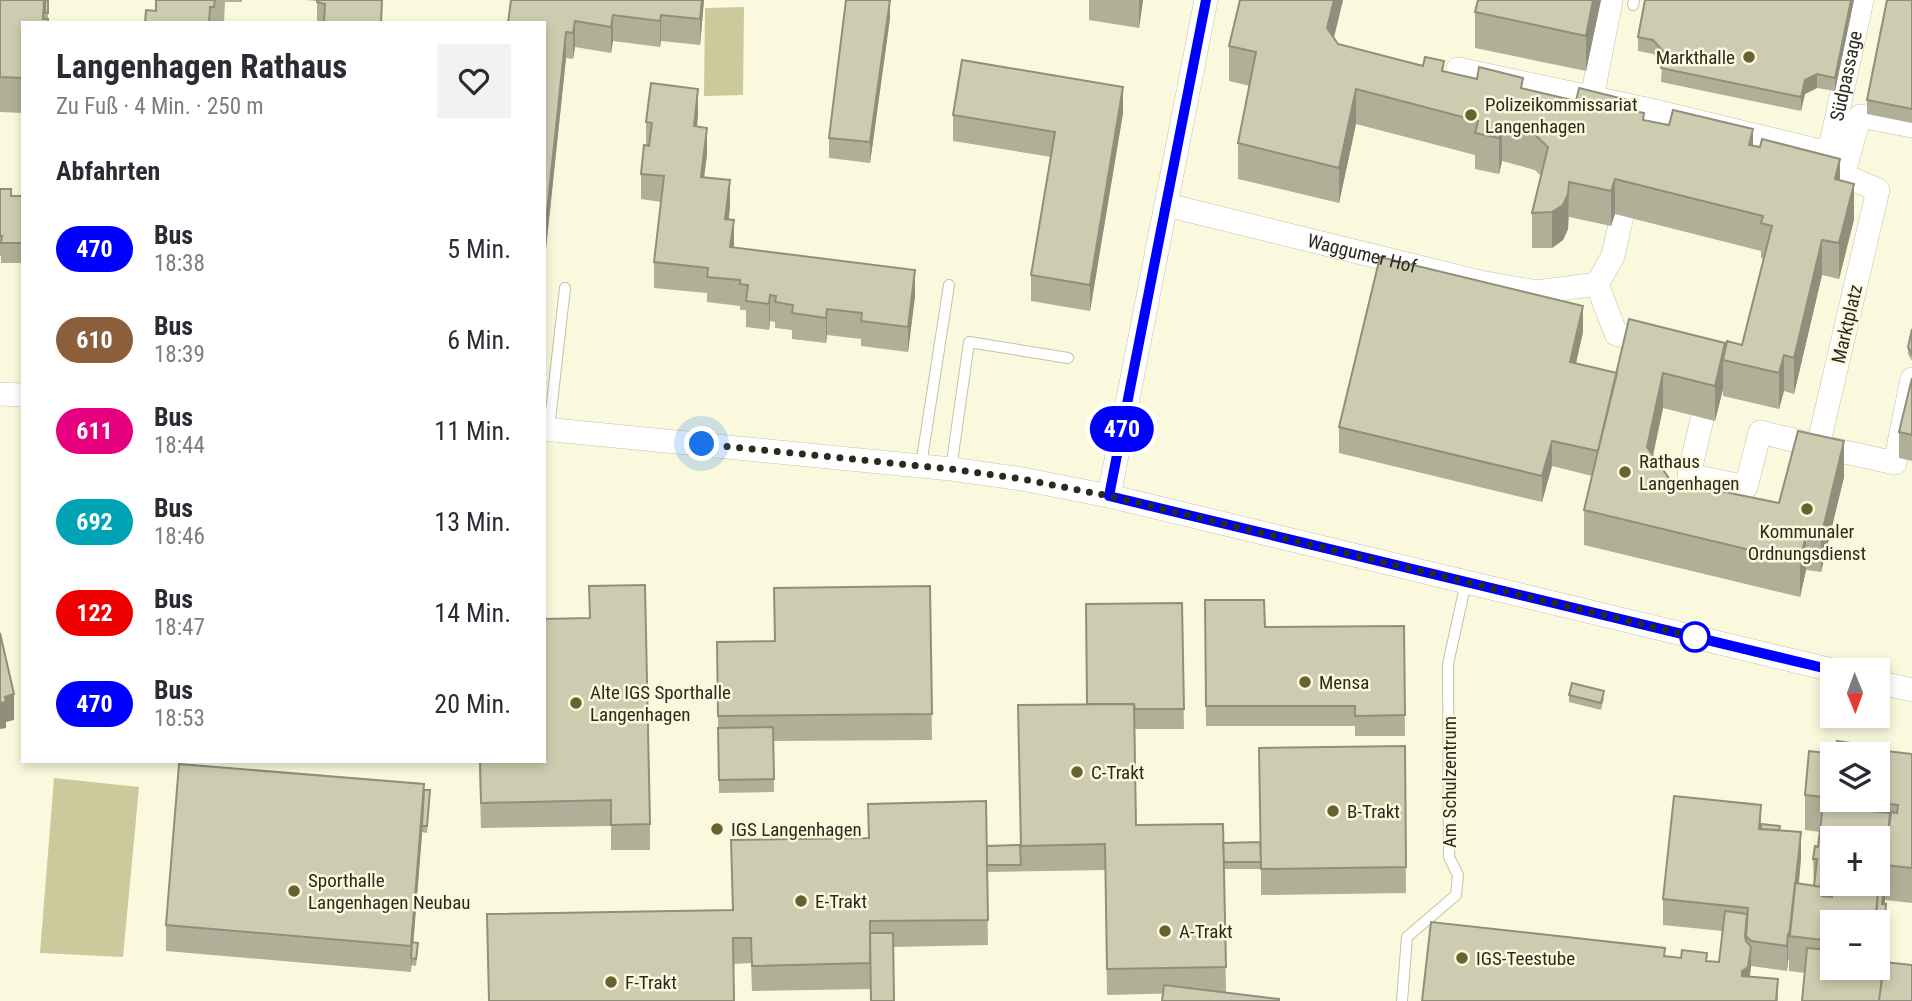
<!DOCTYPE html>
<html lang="de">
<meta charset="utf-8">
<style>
:root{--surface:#fff;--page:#f2f2f3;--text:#2b2b33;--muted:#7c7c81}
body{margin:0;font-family:"Roboto Condensed",sans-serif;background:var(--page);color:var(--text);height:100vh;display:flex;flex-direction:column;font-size:26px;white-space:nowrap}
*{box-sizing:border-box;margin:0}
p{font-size:23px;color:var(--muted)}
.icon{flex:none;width:38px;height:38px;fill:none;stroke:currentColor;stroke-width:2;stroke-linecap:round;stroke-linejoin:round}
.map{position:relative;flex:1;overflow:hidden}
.sheet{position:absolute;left:21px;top:21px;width:525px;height:742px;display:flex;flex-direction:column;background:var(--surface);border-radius:0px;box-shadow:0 4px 10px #0003}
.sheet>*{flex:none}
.badge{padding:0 14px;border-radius:23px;font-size:24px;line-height:46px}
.needle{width:46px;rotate:179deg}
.tools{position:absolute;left:1820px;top:658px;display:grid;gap:14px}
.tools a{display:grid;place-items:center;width:70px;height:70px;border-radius:0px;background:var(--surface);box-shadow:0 4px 10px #0003;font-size:35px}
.you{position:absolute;width:35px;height:35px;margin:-18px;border:5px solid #fff;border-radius:50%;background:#1a73e8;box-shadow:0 0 0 10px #1a73e833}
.map>.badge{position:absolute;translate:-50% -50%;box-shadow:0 0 0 4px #fff}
h2{padding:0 35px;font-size:26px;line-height:63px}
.round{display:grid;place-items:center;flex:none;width:74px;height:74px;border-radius:0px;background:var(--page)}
.headline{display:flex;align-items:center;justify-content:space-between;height:119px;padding:0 35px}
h1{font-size:33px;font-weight:700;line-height:52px}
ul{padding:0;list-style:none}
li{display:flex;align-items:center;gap:21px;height:91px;padding:0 35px}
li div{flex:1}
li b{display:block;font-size:26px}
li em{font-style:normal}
li .badge{min-width:77px;font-weight:700;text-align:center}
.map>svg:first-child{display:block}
</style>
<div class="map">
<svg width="1912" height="1001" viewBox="0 0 1912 1001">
<rect width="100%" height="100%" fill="#fbf9dd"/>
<!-- green -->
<path fill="#ccc99c" d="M744,7L743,95L704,96L705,8Z
M54,778L139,787L123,957L40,953Z"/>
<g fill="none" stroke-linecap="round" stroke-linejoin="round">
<!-- lane casing -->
<g stroke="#c3c2a6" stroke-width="12">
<path id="lane" d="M1633,5L1634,0
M549,429L565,288
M921,465L949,285
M951,469L969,342L1068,358
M1402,1001L1407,937L1456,895L1458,875L1449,857L1448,664L1466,582"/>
</g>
<!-- street casing -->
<g stroke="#c3c2a6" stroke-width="24">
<g id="street">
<path d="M1458,69L1646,109L1829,153L1843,175"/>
<path d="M1592,98L1611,0"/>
<path d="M1912,126L1860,116L1843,175L1878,190L1818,446L1895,463L1912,379"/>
<path id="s1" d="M1829,153L1862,0"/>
<path id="s2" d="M1167,205L1480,282L1537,292L1597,284"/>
<path d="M1597,284L1613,256L1629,185"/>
<path d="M1597,284L1616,334L1653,343"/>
<path d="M0,394L23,395"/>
<path d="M1702,419L1689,475L1746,487L1760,432L1818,446"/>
<path d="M544,429L951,469L1022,479L1109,496L1832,670"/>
<path d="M1109,496L1206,0"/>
<path d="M1878,682L1912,690"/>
</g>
</g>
<!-- lane -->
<use href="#lane" stroke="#fff" stroke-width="10"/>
<!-- street -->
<use href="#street" stroke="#fff" stroke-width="23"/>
</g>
<!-- wall -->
<path fill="#b1af97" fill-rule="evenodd" d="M0,0L48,1V23H23V113L0,112Z
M156,0H242V2H225L224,23H145L156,11Z
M305,0H382V23H317V1Z
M704,0L700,45L661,41L660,47L613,41L611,53L575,47L573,59L566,58L544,267V23Z
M1089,0H1143L1139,28L1089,20Z
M1240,0H1343L1334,38L1338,44L1477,79L1523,88L1576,101L1636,111L1644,120L1753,146L1840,180L1854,219L1839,279L1822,275L1794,394L1784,391L1779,409L1723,396V389L1715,421L1663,408L1653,456L1671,481L1779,503L1844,477L1821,572L1806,570L1800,597L1584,545V510L1592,476L1552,466L1542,502L1339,453V427L1583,332L1576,364L1617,373L1742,345L1764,259L1761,258V251L1615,214L1611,226L1569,217L1568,229L1563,240L1552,248H1532V213L1541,176L1535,170L1502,161L1499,174L1475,169V155L1356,124L1339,203L1238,179V143L1250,86L1229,81V46Z
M1478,0H1601L1586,71L1475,48V12Z
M1645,0H1854L1835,91L1817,88L1805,94L1801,111L1661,82L1662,63L1653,54L1638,51V37Z
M1912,0V123L1867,114V100Z
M890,18L870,163L829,158V138Z
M1123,113L1090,311L1031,301V275L1051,157L953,141V115Z
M698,115L697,127L707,154L704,177L730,206L729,219L733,247L915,296L908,352L861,346V339L827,335L826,343L792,339V330L775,328V322L770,321L769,330L746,327V310H740V306L707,302V293L654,288V262L661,202L641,199V174L646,145V122Z
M0,189L11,196H23V263H1V256H0Z
M1912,329V361L1908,354V347Z
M1912,378V461L1899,458V432Z
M589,586L650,824V850H611V826L481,828L479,761L589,618Z
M930,586L932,740L774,741V792L719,793L717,642L774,641Z
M1205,600L1265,627L1404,626L1405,736H1355V726H1206Z
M1182,603L1184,729H1135L1136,825L1223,843L1260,842L1405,746L1406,893L1261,895V865V869H1224L1226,992L1107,995L1105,870L987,872L988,945L893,947L870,989L752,991L751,963L733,964L732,910L987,846L1020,845L1087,704Z
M1569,695L1604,698L1601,710L1569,702Z
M1837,741L1851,743V747L1912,754V903L1885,900L1886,930L1885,943H1882V971H1883L1884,962L1912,965V1001H1802L1805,973L1789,971V960H1788L1787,971L1751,966L1750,976L1778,979V1001H1422L1431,922L1665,948V956L1681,958L1682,950L1707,953V961L1719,962L1722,931L1663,925V899L1674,796L1761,805V824L1780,826V830L1801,832V858L1799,884L1814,886L1813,859L1815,846L1818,847L1820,832L1805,830V795L1809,751L1835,754ZM1832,754H1878V800H1832ZM1832,838H1878V884H1832ZM1832,922H1878V968H1832Z
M424,790L430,797L427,833L422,832L413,942L418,950L416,966L411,965V972L166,951V925Z"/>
<!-- shaded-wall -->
<path fill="#908f7b" d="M702,0H704L700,45V19Z
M890,0V18L870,163V142Z
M1139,0H1143L1139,28Z
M1334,0H1343L1327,64V28Z
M1593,0H1601L1586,71V36Z
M1851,0H1854L1835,91V78Z
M613,15V41L611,53V27Z
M661,15V41L660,47V21Z
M575,21V47L573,59V33Z
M566,32V58L544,267V241Z
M1817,74V88L1805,94L1801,111V97L1805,80Z
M1123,87V113L1090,311V285Z
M698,89V115L694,152V126Z
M1356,89V124L1339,203V168Z
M1502,126V161L1499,174V138Z
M707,128V154L701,202V177Z
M1753,129V165L1749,145Z
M1840,159V194L1835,179Z
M1615,179V214L1611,226V191Z
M730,180V206L725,245V219Z
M1569,182L1568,229L1563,240L1552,248V212Z
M1854,184V219L1839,279V243Z
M734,220V245L730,272V247Z
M1822,240V275L1794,394V358Z
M915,270V296L908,352V327Z
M770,295V321L769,330V304Z
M1583,306V332L1570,388V362Z
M827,309V335L826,343V318Z
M1725,343V361L1723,360V389L1715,421V386Z
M1784,355V391L1779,409V373Z
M1663,373V408L1647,482V447Z
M1552,441V466L1542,502V476Z
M1844,441V477L1821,572V537Z
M1806,535V570L1800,597V562Z
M14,694V720L6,722V728L0,729V703L5,697Z
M424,784V810L411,972V946Z
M1801,832V858L1793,937L1791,936Z
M1885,878V900L1884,917L1882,904Z
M1886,904V930L1885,943V917Z
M1881,917V942L1878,941Z
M1788,934V960L1787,971V946Z
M1882,942V968L1881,981V955Z
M1751,947V967L1748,987L1742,991V971Z"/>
<!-- building -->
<path fill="#ceccb0" stroke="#908f7b" stroke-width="2" fill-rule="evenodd" d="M0,0H44L43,19H48V23H23V78L0,77Z
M45,0L48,1V13H45Z
M156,0H215L214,7H210L209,23H145L146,10L156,11Z
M317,0H382L381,23H324L325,4L317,2Z
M511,0H702L700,19L661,15L660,21L613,15L611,27L575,21L573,33L566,32L544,241V23H508Z
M846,0H890L870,142L829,138Z
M1240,0H1334L1327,28L1338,44L1423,66L1425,57L1444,61L1442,71L1477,79L1479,67L1523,78L1521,88L1576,101L1579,88L1636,102L1635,111L1644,113L1643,120L1669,125L1673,110L1753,129L1749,145L1760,147L1762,139L1840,159L1835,179L1854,184L1839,243L1822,240L1794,358L1784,355L1779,373L1723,360L1727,341L1742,345L1772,226L1761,223L1763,216L1615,179L1611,191L1569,182L1568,194L1563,205L1552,212L1532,213L1548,147L1535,135L1502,126L1499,138L1475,133L1478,121L1356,89L1339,168L1238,143L1256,52L1229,46Z
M1478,0H1593L1586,36L1475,12Z
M1645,0H1851L1835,78L1817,74L1805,80L1801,97L1661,68L1664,52L1653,40L1638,37Z
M1887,0H1912V109L1867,100Z
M962,60L1123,87L1090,285L1031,275L1055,132L953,115Z
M651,83L698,89L694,126L707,128L701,177L730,180L725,219L734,220L730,247L915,270L908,327L861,321L862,313L827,309L826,318L792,313L793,305L775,302L776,296L770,295L769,304L746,301L748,285L740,284V280L707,277L708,268L654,262L664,176L641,174L644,145L649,146L652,123L646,122Z
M0,189H11V196H23V243H1L2,236H0Z
M1380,257L1583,306L1570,362L1617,373L1598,451L1552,441L1542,476L1339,427Z
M1629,319L1725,343L1715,386L1663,373L1647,447L1671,481L1779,503L1798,431L1844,441L1821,537L1806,535L1800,562L1584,510Z
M1912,329V354L1908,347Z
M1912,378V435L1899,432Z
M645,585L650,824L611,825V800L481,803L480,761H544V619L590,618L589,586Z
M930,586L932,714L718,716L717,642L775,641L774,588Z
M1205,600H1264L1265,627L1404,626L1405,715L1355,716V706H1206Z
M1182,603L1184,709H1135L1134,704H1087L1086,604Z
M0,633L14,694L5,697L6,702L0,703Z
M1572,683L1604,691L1601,703L1569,695Z
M1134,704L1136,825L1223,824L1226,967L1107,969L1105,844L1021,846L1018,705Z
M773,727L774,779L719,780L718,728Z
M1837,741L1851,743L1850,747L1912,754V868L1885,865L1891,812L1897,813L1898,805L1851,800H1878V754H1832V798L1805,795L1809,751L1835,754Z
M1405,746L1406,867L1261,869L1259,748Z
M179,764L424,784L411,946L166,925Z
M424,790H430L427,826H422Z
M1674,796L1761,805L1759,829L1801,832L1790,934H1788L1787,946L1751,941L1746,936L1748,908L1663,899Z
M986,801L988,920L870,921V963L752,966L751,938H733L734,1001H489L487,914L733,910L731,840L869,838L868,804Z
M1823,806L1890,813L1885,865V878L1882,904H1886L1885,917H1881L1878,941L1882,942L1881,955H1878V922H1863L1864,920L1876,922L1878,892L1833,888L1832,897L1823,896V887L1814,886L1817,859H1813L1815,846L1818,847ZM1832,838H1878V884H1832Z
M1761,824L1780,826L1779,830L1761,829Z
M1260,842L1261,862H1224L1223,843Z
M1020,845L1021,865H987V846Z
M1795,883L1823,887L1822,896L1832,897L1833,888L1878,892L1876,913L1864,911L1862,922H1832V941L1789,936Z
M1725,911L1747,914L1745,936L1746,941L1751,947L1748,967L1742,971V976L1778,979L1776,1001H1422L1431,922L1665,948L1664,956L1681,958L1682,950L1707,953L1706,961L1719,962Z
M870,933H893L894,1001H871Z
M412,942L418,943L416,959L411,958Z
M1807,948L1832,950V968H1876L1875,971H1883L1879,1001H1802Z
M1884,962L1912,965V1001H1879Z
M1164,985L1279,999V1001H1162Z"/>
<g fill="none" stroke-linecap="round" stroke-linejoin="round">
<!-- line casing -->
<g stroke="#fff" stroke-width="16">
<path id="line" d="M1206,0L1109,496L1832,670"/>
</g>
<!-- line -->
<use href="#line" stroke="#00f" stroke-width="10"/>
<!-- walk -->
<path stroke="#2a2a1f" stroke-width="7" stroke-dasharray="0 12.6" d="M702,444L951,469L1022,479L1109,496L1695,637"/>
</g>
<!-- markers -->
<g fill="#67622f" stroke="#fbf9dd" stroke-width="2.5">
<circle cx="1749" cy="57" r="7"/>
<circle cx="1471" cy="115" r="7"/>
<circle cx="1625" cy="472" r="7"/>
<circle cx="1807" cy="509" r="7"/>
<circle cx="1305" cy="682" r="7"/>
<circle cx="576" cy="703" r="7"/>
<circle cx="1077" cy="772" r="7"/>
<circle cx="1333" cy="811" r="7"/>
<circle cx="717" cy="829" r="7"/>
<circle cx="294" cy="891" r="7"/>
<circle cx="801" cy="901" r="7"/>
<circle cx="1165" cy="931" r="7"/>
<circle cx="1462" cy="958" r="7"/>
<circle cx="611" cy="982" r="7"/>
</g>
<circle fill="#fff" stroke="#00f" stroke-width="3.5" cx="1695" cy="637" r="14"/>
<g text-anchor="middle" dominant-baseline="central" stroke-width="5" stroke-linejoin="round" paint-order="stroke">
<!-- poi labels -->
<g font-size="19" fill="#2a2a1f" stroke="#fbf9dd" text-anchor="start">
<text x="1735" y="57" text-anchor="end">Markthalle</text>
<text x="1485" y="104">Polizeikommissariat<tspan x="1485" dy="22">Langenhagen</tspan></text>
<text x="1639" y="461">Rathaus<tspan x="1639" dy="22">Langenhagen</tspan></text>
<text x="1807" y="531" text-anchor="middle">Kommunaler<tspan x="1807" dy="22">Ordnungsdienst</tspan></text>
<text x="1319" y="682">Mensa</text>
<text x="590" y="692">Alte IGS Sporthalle<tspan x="590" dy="22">Langenhagen</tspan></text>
<text x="1091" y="772">C-Trakt</text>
<text x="1347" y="811">B-Trakt</text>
<text x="731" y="829">IGS Langenhagen</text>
<text x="308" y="880">Sporthalle<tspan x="308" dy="22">Langenhagen Neubau</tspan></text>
<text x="815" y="901">E-Trakt</text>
<text x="1179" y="931">A-Trakt</text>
<text x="1476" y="958">IGS-Teestube</text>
<text x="625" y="982">F-Trakt</text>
</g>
<!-- street labels -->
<g font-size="19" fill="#2a2a1f" stroke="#fbf9dd">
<text stroke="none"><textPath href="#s1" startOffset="79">Südpassage</textPath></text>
<text stroke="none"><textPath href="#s2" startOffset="201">Waggumer Hof</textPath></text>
<text transform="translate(1847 324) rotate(-77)">Marktplatz</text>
<text transform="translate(1449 782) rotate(-90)">Am Schulzentrum</text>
</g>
</g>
</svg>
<div class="tools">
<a><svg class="needle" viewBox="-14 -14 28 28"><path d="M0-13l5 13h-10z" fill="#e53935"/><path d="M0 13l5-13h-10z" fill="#7c7c81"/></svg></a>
<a><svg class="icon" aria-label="layers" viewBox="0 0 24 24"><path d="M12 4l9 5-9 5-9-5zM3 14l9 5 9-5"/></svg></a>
<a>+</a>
<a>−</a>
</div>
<div class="you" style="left:702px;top:444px"></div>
<b class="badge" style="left:1122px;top:429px;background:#00f;color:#fff">470</b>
<section class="sheet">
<div class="headline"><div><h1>Langenhagen Rathaus</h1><p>Zu Fuß · 4 Min. · 250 m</p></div><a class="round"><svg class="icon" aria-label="heart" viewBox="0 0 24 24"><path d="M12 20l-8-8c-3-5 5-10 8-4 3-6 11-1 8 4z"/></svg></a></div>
<h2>Abfahrten</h2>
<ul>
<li><span class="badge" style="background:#00f;color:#fff">470</span><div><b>Bus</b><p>18:38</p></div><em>5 Min.</em></li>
<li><span class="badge" style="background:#8b5e3c;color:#fff">610</span><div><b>Bus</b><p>18:39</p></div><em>6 Min.</em></li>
<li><span class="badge" style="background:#e6007e;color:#fff">611</span><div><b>Bus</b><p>18:44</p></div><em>11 Min.</em></li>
<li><span class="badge" style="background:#00a3b4;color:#fff">692</span><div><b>Bus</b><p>18:46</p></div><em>13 Min.</em></li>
<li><span class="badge" style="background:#e00;color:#fff">122</span><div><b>Bus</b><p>18:47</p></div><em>14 Min.</em></li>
<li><span class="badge" style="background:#00f;color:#fff">470</span><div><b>Bus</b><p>18:53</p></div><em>20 Min.</em></li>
</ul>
</section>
</div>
